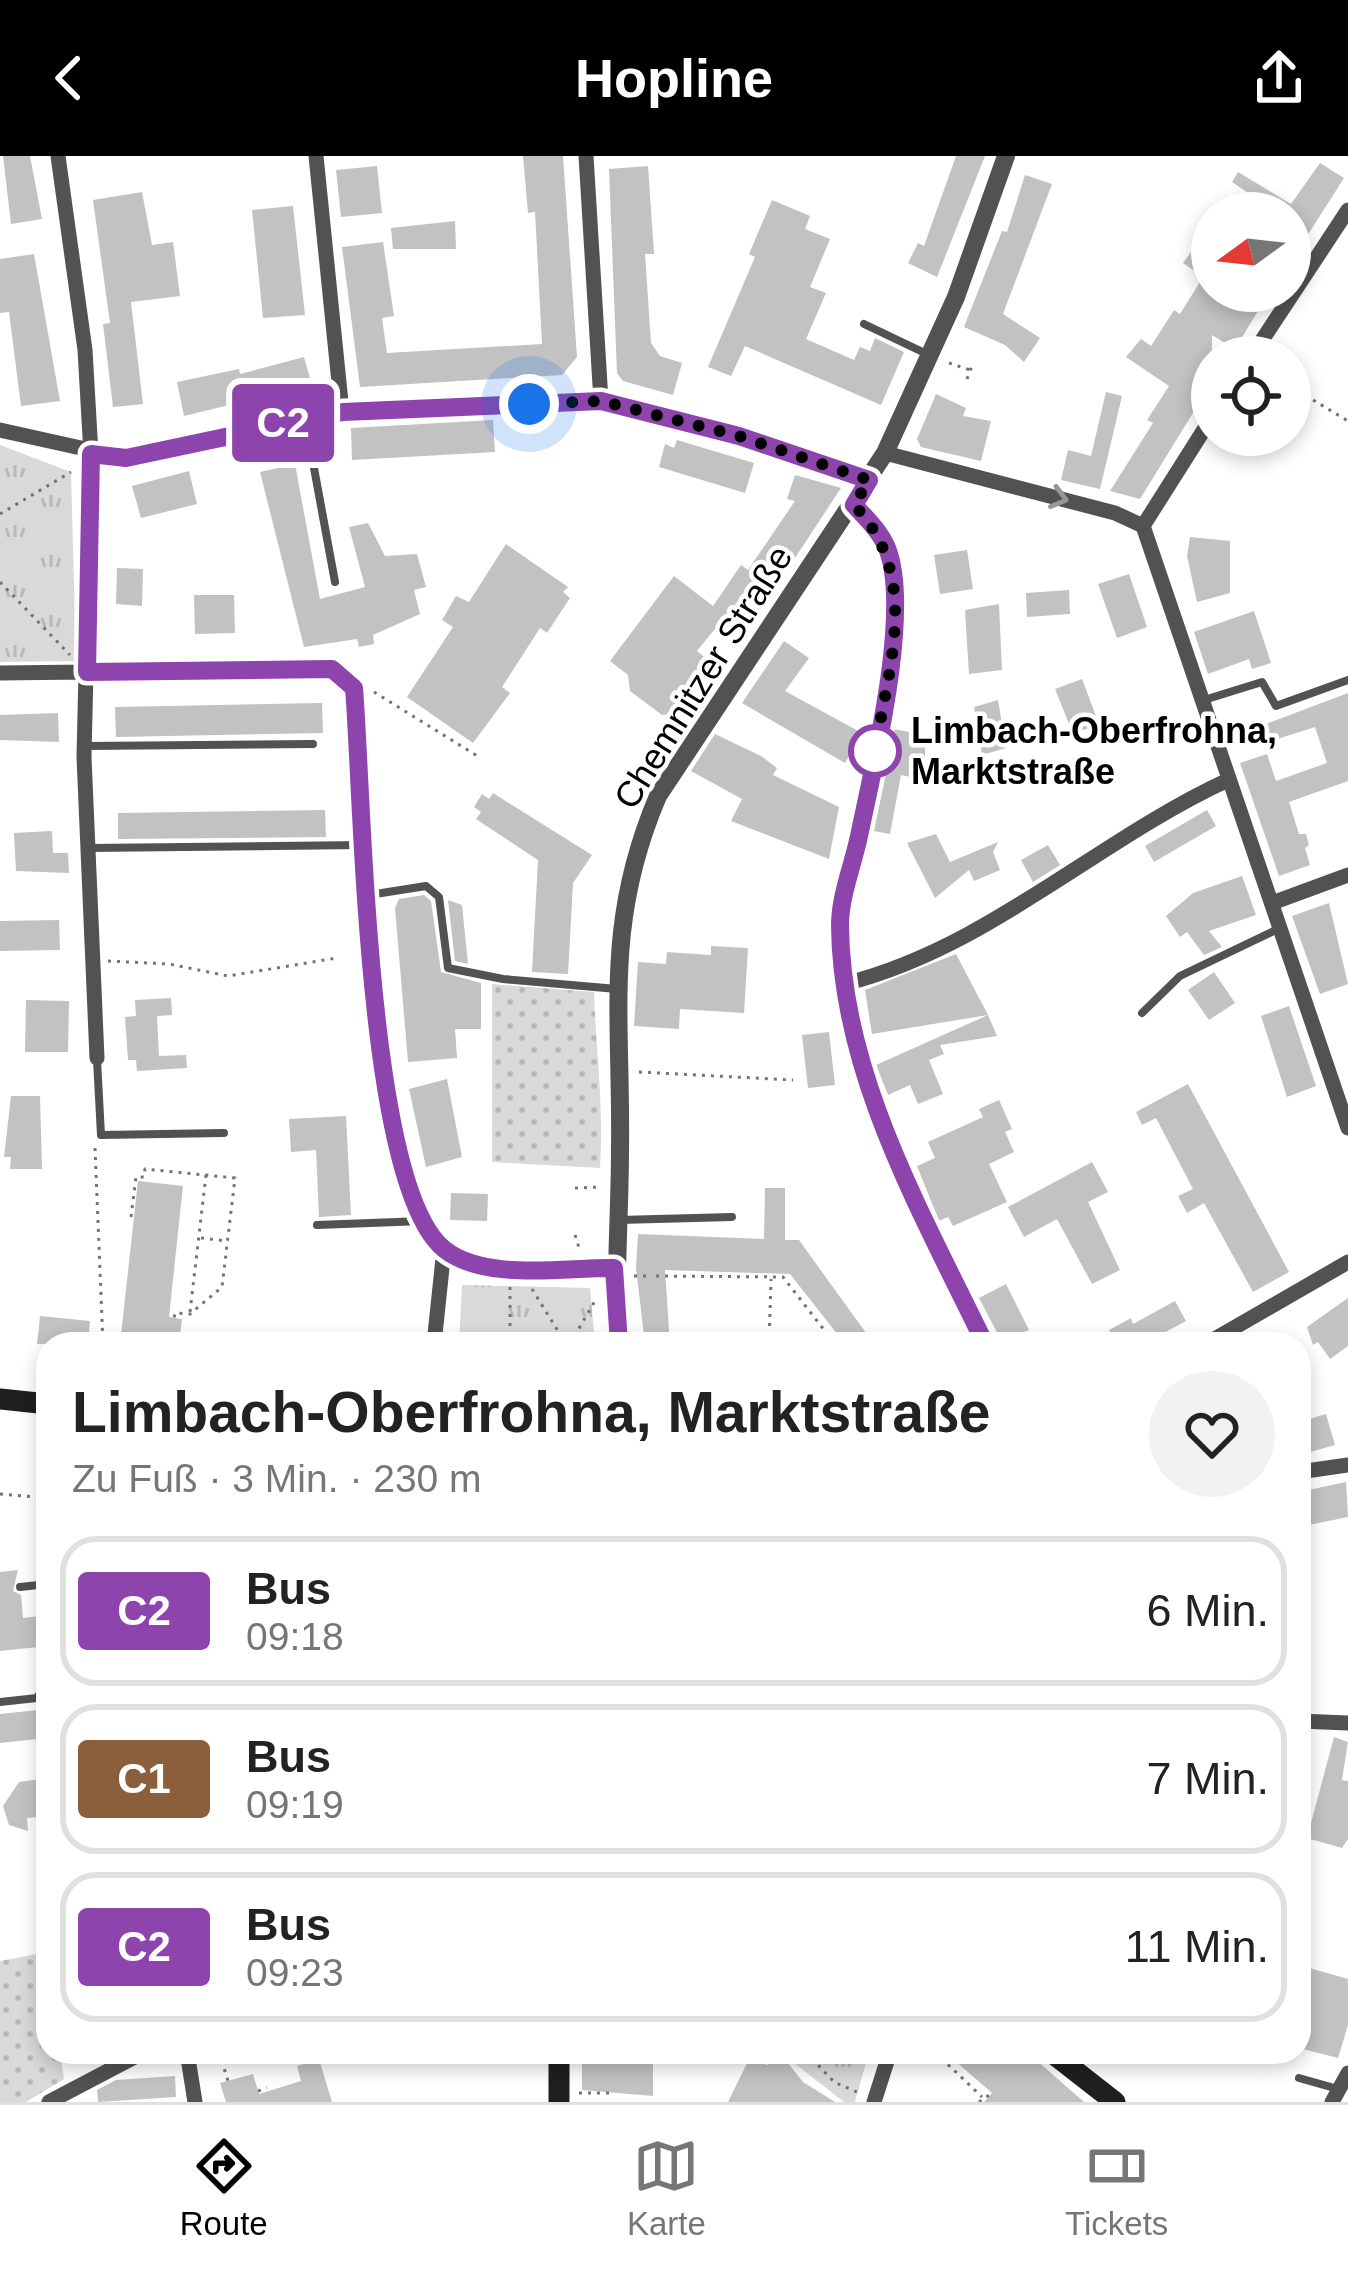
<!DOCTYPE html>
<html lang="de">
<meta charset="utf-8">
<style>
:root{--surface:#fff;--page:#f2f2f2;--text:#222;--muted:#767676;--line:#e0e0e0;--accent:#000}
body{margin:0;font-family:Helvetica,sans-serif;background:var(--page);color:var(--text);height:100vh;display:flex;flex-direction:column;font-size:45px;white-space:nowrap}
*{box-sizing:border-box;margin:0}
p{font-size:39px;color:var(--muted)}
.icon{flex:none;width:66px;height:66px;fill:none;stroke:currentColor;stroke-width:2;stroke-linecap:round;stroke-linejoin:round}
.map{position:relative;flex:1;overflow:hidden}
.drawer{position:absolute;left:36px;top:1176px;width:1275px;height:732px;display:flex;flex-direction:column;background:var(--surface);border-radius:36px;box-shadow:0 6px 18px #0003}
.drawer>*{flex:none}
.badge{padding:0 24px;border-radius:9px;font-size:42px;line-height:78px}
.needle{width:78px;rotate:255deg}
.controls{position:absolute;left:1191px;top:36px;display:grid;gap:24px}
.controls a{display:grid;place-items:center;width:120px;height:120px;border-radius:50%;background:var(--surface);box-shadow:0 6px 18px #0003;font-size:60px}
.you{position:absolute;width:60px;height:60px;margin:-30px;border:9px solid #fff;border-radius:50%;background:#1a73e8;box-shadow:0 0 0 18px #1a73e833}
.map>.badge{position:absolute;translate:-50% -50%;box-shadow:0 0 0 6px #fff}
.round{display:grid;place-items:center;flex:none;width:126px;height:126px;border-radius:63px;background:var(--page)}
.summary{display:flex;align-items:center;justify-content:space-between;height:204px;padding:0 36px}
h1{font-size:57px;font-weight:800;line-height:90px}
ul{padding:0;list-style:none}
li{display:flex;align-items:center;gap:36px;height:150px;margin:0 24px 18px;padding:0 12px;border:6px solid var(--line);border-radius:36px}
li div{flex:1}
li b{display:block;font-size:45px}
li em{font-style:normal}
li .badge{min-width:132px;font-weight:700;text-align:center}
header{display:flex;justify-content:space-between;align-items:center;height:156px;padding:0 36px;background:var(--accent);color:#fff;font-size:54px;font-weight:800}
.dock{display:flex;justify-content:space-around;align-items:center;height:168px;border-top:3px solid var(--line);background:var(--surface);font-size:33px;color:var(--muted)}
.dock a{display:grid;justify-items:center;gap:6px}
.dock .active{color:var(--accent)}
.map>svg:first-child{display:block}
</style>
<header><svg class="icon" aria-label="back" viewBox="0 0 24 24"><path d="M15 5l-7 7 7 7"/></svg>Hopline<svg class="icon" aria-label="share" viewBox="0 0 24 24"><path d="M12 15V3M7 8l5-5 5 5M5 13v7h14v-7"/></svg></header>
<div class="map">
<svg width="1348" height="1946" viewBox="0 0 1348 1946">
<defs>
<pattern id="grass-dots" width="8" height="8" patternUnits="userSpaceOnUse" patternTransform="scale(3)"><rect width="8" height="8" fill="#d9d9d9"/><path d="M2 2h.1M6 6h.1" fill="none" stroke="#b8b8b8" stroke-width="1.8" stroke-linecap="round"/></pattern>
<pattern id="park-tufts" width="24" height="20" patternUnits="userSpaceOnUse" patternTransform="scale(3)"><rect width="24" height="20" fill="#d9d9d9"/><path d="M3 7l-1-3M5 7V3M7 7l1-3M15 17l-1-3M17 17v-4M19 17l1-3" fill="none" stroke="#b8b8b8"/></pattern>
</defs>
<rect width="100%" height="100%" fill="#fff"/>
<!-- grass -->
<path fill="url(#grass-dots)" d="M492,828L594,836C596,896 604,952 600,1012L492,1006Z
M47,1796L48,1896H60L64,1923L26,1946H0V1805Z"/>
<!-- park -->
<path fill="url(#park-tufts)" d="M0,289L71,316L76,505L0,506Z
M462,1129L590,1132L595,1188H459Z
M780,1896H869L855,1946H844Z"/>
<!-- building -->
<path fill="#c2c2c2" d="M3,0H30L42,63L11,68Z
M523,0H563L577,201L562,219L360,231L342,91L383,86L394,160L382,162L387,197L542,188L535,56L528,57Z
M956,0H985L937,121L908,107L918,87L924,90Z
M1320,7L1344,22L1290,107V57H1277L1232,26L1238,16L1291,48Z
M377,10L382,57L341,61L336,14Z
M648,10L654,98H645L651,187L660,200L682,207L673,239L623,225L617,217L609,13Z
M1025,19L1052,28L1003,158L1040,182L1024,206L1005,189L964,171L1002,75L1007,76Z
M142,36L152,89L173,86L180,140L131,146L143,248L113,251L103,168L110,167L93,44Z
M772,44L810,60L805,73L830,83L810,131L826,137L806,183L854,204L860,191L870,195L875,182L904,196L881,249L745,190L731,220L708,211L755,101L749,98Z
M293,50L305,159L263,162L252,54Z
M455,65L456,93H393L391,72Z
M1196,89L1212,101L1205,121L1212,125V135H1270L1235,193L1212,179V226L1140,343L1110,335L1153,267L1147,264L1169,230L1126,201L1141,183L1151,190L1174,154L1180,158L1203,121L1183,107Z
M34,98L60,245L21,250L9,156L0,157V103Z
M304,201L312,229L184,260L177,226L239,213L240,218Z
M1106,236L1122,240L1100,333L1061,324L1068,294L1091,300Z
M936,238L966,252L963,260L991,265L981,305L921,291L917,283Z
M493,264L495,296L352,304L351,272Z
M677,284L754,307L745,337L659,311L665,288L674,292Z
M295,308L320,443L365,431L349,371L368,367L385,400L417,398L426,431L414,434L420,458L373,479L374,488L359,491L357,483L304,491L260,316Z
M189,315L197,348L141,362L132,330Z
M795,319L841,332L764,449L753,441L731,471L722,464L697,495L704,501L706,517L675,557L662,559L630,535L628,519L610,505L674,420L713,450L741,409L748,414L795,345L787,343Z
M1190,381L1230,385V437L1197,446L1187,400Z
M506,388L568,431L563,436L570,442L547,477L540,472L502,531L510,537L473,587L407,541L453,471L442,464L456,440L469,446Z
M967,394L973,433L940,438L934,399Z
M117,412L143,413L142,450L116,448Z
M1129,418L1147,471L1117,482L1098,428Z
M1069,434L1070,458L1027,461L1026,437Z
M194,439H234L235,477L195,478Z
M999,448L1002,514L969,518L965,454Z
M1254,455L1271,507L1252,513L1249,503L1208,518L1194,476Z
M784,485L809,502L785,535L862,577L845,607L742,547Z
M1082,523L1099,568L1073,578L1055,533Z
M1348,537V625L1289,646L1299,678H1306L1309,689L1305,692L1310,709L1279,720L1240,607L1267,598L1276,625L1327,607L1315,571L1271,585L1266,568Z
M998,544L1006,592L982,599L974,551Z
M322,547L323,577L116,581L115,551Z
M58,557L59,586L0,584V559Z
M893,573L925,579V607L943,611L940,627L901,619L890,678L874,675Z
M715,578L761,600L777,612L773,619L839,651L829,703L731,665L742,643L691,615Z
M493,637L592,699L573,727L568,818L532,816L538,704L476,663L481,656L474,651L482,638L489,643Z
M325,654L326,681L118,683V657Z
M1207,654L1216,670L1154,706L1145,690Z
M52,675L53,697H68L69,717L16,715L14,677Z
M936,678L950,706L998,686L993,696L1000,714L974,725L969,714L935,742L907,687Z
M1048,689L1060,709L1033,726L1021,704Z
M1242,720L1256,759L1209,775L1222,791L1204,799L1187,776L1180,781L1166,760L1193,737Z
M424,739L431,745L441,816L481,827V873H455L457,902L408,906L395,752L399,743Z
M448,744L462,749L468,808L455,805Z
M1329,747L1348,828L1320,838L1292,760Z
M59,764L60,794L0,795V765Z
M711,790L748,792L744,857L680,853L679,873L634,870L638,806L666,808L667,796L711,799Z
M956,798L988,859L872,878L865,834Z
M1214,816L1235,847L1209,864L1188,834Z
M171,842L172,859L157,860L159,900L186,899L187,912L137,915L136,904H128L125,861L136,860L135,844Z
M26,844L69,845L68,896H25Z
M1289,850L1316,930L1287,941L1261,860Z
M988,859L997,880L940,889L944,898L929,904L943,938L918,948L910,929L888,939L876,909Z
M829,876L835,929L808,932L802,879Z
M447,923L462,1001L426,1011L409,933Z
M1188,928L1289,1116L1253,1136L1204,1047L1187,1057L1178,1040L1193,1033L1156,962L1142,969L1136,956Z
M11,940H40L42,1013H10L11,1001H4Z
M999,944L1012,973L1005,976L1014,996L989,1008L1007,1046L953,1070L948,1061L939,1065L917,1010L935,1002L928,986L983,961L979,953Z
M346,960L351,1059L319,1061L316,994L291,996L289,963Z
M1092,1006L1108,1036L1088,1046L1120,1114L1092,1128L1057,1063L1024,1081L1008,1051Z
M138,1025L183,1030L169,1161L182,1163L179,1188H120Z
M765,1032H785V1084H799L874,1188H845L790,1118L665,1114L670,1188H645L636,1112L638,1078L764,1083Z
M451,1037L488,1038L487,1065L450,1064Z
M1006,1128L1029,1174L1024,1176L1030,1188H1003L979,1142Z
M1348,1142V1190L1330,1203L1318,1186L1313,1189L1307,1171Z
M1175,1145L1186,1165L1143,1188H1091L1111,1178L1109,1174L1131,1162L1133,1168Z
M40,1160L90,1165L88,1188H37Z
M1326,1258L1335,1289L1299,1299V1266Z
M1346,1326L1348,1361L1299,1371V1336Z
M18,1414L13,1435L21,1439L23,1462L48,1459V1490L0,1495V1416Z
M48,1553V1582L0,1587V1558Z
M1334,1581L1348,1586L1342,1624L1348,1625V1683L1342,1692L1307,1682Z
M48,1622V1660L27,1662L28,1675L9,1669L3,1650L19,1626Z
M1299,1809L1348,1823V1869L1338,1902L1299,1892Z
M582,1896H653V1940L582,1934Z
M945,1896H1027L1084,1946H984L992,1937Z
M780,1897L803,1926L835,1946H728L750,1901L767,1909Z
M319,1903L332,1946H226L220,1927L253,1918L259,1938L301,1925L297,1910Z
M175,1920L176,1941L98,1946L97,1934L116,1924Z"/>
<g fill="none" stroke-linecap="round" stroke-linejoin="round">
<!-- path -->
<path stroke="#747474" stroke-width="3" stroke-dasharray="3 6" stroke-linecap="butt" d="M949,207L970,214
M967,223L973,207
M1290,230L1348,265
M0,358L71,316
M0,426L70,499
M374,536L479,601
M108,805L169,808L228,820L337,802
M639,916L793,924
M95,992L103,1188
M575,1032L600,1031
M131,1061L136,1021H144L145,1013L235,1022L222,1131L190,1158L175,1157L174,1162
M575,1079L580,1095
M201,1082L227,1085
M634,1120H650
M656,1120L783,1121L835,1188
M532,1133L566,1188
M190,1156L206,1019
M510,1188V1130
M570,1188L596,1143
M769,1188L771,1123
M0,1338L48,1342
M219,1896L228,1925
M447,1896L455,1904L470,1896
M689,1896L691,1911
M806,1896L834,1926L857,1936
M941,1896L938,1899L982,1941
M258,1935L267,1932
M579,1937H614
M979,1946L992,1937"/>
<!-- service -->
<path stroke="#525252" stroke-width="8" d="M864,168L929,199
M305,263L335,426
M1204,544L1262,526L1276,550L1348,524
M86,590L313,588
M90,692L363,689
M369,739L426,730L439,741L448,812L503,823L617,833
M1142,857L1180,820L1280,772
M97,904L101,979L224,977
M619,1064L732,1061
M317,1069L423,1065
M20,1431L48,1428
M0,1546L37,1542L48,1523
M1299,1922L1338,1933"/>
<!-- minor -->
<path stroke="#525252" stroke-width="15" d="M58,0L85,194L91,298L84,601L97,902
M316,0L342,256
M586,0L601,245
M1251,201L1348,54
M0,274L126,302L342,256L601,245L739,280L869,324
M885,297L1115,357L1143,370L1348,972
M854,349L887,392L896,441L875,596L840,763L852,881L927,1068L985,1188
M1143,370L1212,261
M0,517L332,513L354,532C362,641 366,1029 444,1093C485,1126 565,1111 614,1112
M1272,747L1348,719
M844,828C988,792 1096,685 1228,624
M434,1188L444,1093
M1206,1188L1348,1106
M1299,1316L1348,1309
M1299,1565L1348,1567
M187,1896L195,1946
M49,1946L144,1896
M874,1946L890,1896
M1332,1946L1348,1917"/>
<!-- tertiary -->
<path stroke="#525252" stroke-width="18" d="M619,1188C614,1123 620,1060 620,994C622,860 603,769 658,640L885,297L956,141L1006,0"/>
<!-- secondary -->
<path stroke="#1f1f1f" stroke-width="21" d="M0,1243L48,1248
M1051,1896L1115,1946
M559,1946V1896"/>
</g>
<!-- one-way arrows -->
<defs><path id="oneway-chevron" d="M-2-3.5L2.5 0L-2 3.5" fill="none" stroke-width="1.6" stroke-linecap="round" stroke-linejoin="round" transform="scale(3)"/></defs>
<use stroke="#979797" href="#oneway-chevron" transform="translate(1059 342) rotate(15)"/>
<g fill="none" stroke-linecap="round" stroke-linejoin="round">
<!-- line casing -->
<g stroke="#fff" stroke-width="27">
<path id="line" d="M619,1188L614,1112C565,1111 485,1126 444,1093C366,1030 363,641 354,532L332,513L87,516L91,298L126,302L343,256L601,245L739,280L869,324L854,349C866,362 880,375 887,392C912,455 873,612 859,680C853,709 840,740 840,769C841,918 922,1057 985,1188"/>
</g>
<!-- line -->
<use href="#line" stroke="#8e44ad" stroke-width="18"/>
<!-- walk -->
<path stroke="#000" stroke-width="12" stroke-dasharray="0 21.6" d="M529,248L601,245L739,280L869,324L854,349C922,420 888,512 875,595"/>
</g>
<!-- markers -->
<circle fill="#fff" stroke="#8e44ad" stroke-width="6" cx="875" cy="595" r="24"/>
<g text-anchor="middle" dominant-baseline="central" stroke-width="9" stroke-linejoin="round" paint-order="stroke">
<!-- street labels -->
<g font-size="36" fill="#000" stroke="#fff">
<text transform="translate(703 521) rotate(-58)">Chemnitzer Straße</text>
</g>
<!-- stop labels -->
<g font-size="36" font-weight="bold" fill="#000" stroke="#fff" text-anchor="start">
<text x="911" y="574">Limbach-Oberfrohna,<tspan x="911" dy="41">Marktstraße</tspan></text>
</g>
</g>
</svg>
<div class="controls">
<a><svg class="needle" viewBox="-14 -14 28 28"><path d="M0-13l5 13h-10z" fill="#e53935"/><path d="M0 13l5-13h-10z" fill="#767676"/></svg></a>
<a><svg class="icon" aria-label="locate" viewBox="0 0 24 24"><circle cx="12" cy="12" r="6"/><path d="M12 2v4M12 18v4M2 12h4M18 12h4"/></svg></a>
</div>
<div class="you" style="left:529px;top:248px"></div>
<b class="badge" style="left:283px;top:267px;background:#8e44ad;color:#fff">C2</b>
<section class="drawer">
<div class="summary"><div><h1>Limbach-Oberfrohna, Marktstraße</h1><p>Zu Fuß · 3 Min. · 230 m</p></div><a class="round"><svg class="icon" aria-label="heart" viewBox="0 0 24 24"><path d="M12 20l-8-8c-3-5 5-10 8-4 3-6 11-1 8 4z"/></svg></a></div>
<ul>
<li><span class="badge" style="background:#8e44ad;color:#fff">C2</span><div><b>Bus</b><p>09:18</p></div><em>6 Min.</em></li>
<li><span class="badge" style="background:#8b5e3c;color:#fff">C1</span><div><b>Bus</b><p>09:19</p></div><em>7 Min.</em></li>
<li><span class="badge" style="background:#8e44ad;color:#fff">C2</span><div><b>Bus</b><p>09:23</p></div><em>11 Min.</em></li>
</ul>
</section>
</div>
<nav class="dock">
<a class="active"><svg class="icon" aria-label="directions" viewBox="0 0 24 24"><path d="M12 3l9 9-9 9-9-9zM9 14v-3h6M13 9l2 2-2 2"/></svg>Route</a>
<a><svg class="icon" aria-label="map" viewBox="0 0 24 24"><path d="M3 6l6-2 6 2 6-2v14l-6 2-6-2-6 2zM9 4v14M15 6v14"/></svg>Karte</a>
<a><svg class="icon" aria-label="tickets" viewBox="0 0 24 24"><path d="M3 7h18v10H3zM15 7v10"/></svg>Tickets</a>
</nav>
